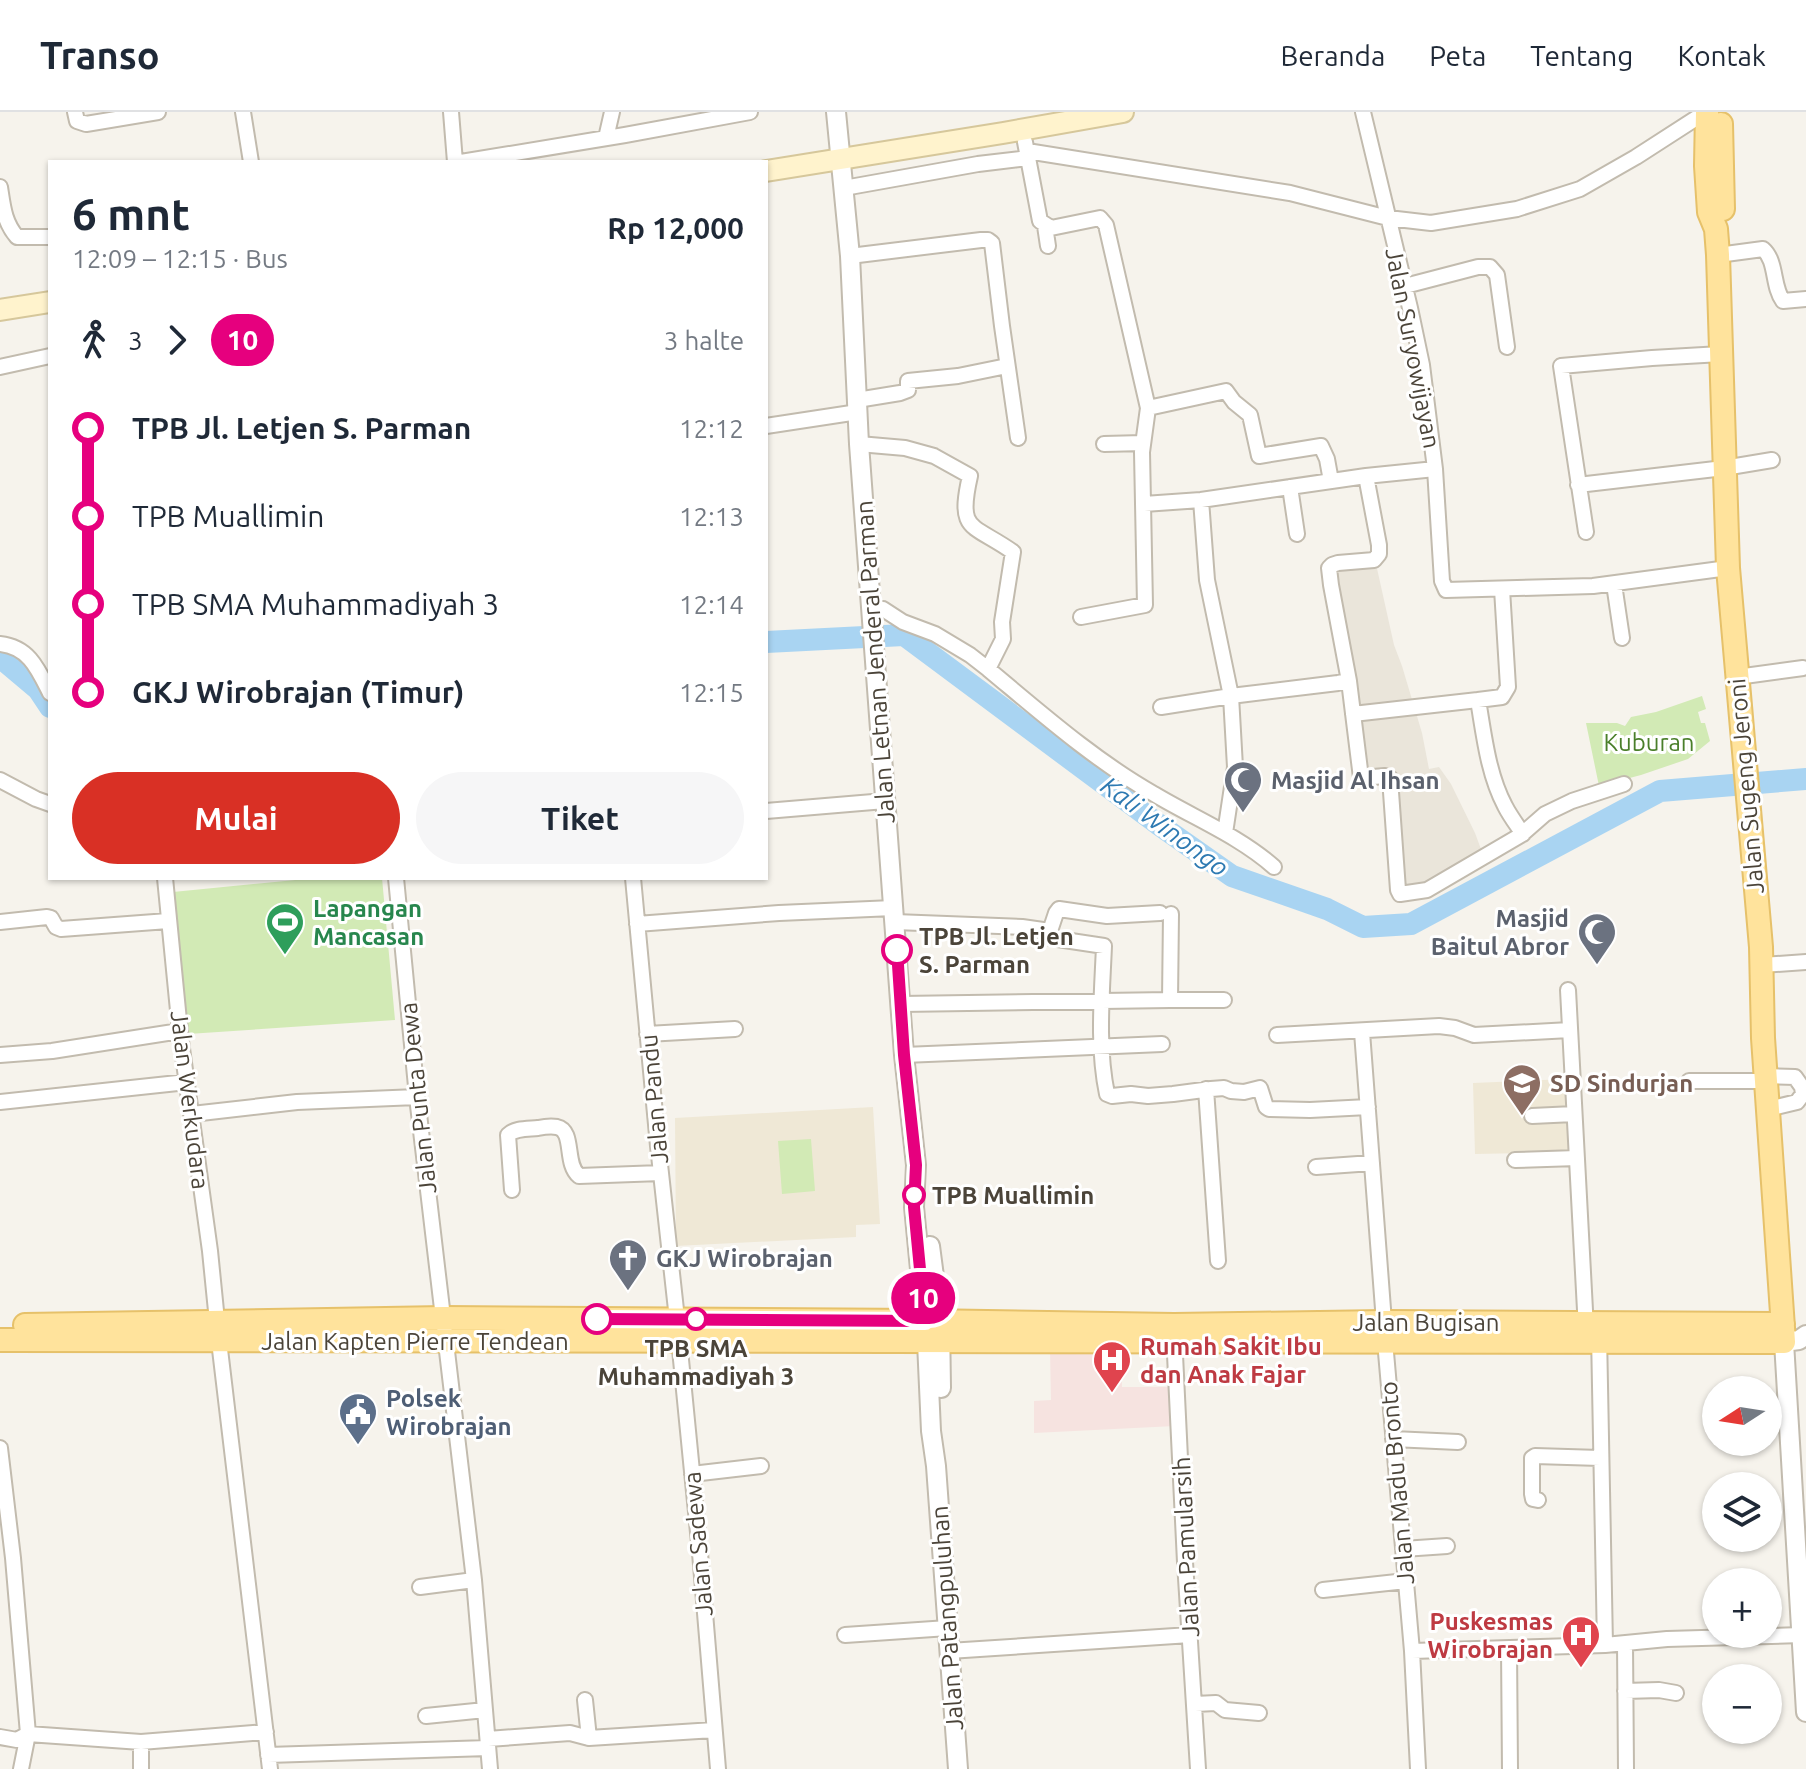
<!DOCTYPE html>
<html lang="id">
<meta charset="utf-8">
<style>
:root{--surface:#fff;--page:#f6f6f7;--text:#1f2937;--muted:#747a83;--line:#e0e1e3;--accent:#d93025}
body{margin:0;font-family:Ubuntu,sans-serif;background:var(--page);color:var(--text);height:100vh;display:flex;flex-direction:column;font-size:30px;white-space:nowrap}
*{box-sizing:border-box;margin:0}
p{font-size:26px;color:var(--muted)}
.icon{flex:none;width:44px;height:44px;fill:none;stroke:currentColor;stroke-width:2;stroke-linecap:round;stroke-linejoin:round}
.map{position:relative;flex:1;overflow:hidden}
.details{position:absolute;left:48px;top:48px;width:720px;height:720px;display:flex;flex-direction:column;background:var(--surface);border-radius:0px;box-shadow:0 2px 6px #0004}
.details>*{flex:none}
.badge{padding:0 16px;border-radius:26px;font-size:28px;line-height:52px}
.needle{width:52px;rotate:258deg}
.buttons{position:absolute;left:1702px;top:1264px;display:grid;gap:16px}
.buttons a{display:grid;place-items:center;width:80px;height:80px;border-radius:50%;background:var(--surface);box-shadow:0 2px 6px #0004;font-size:40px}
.map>.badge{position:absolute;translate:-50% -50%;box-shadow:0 0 0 4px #fff}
.legs{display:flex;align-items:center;gap:12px;height:88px;padding:0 24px;font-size:26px}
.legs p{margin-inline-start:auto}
.overview{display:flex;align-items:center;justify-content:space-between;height:136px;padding:0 24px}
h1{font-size:44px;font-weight:700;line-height:60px}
.action{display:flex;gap:16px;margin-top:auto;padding:16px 24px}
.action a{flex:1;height:92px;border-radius:48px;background:var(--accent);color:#fff;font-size:32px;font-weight:700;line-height:92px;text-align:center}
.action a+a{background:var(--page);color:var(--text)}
ul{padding:0 24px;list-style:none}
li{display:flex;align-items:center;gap:28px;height:88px;font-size:30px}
li i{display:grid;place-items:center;width:12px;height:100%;margin:0 10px;background:currentColor}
li i::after{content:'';width:20px;height:20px;margin:-10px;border:6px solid;border-radius:50%;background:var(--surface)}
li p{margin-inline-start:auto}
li:first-child i{background:linear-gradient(#0000 50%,currentColor 0)}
li:last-child i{background:linear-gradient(currentColor 50%,#0000 0)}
header{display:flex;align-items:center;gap:48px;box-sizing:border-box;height:112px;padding:0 40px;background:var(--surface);border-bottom:2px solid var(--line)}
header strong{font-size:38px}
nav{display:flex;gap:44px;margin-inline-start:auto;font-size:28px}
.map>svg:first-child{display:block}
</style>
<header>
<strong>Transo</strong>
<nav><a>Beranda</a><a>Peta</a><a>Tentang</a><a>Kontak</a></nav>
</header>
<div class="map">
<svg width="1806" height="1657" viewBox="0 0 1806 1657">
<rect width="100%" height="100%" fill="#f6f3ec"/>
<!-- residential -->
<path fill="#eae5da" d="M1376,452L1394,533L1402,554L1422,621L1429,657L1439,655L1451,672L1475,721L1485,748L1399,783L1391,665L1361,663L1328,453Z"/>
<!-- education -->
<path fill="#efe8d6" d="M1568,967L1572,1040L1475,1042L1473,971Z
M873,995L880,1112L856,1113V1125L676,1134L675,1006Z"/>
<!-- medical -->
<path fill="#f6e3e0" d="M1050,1237H1121L1122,1275H1173L1175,1314L1034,1321V1289L1051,1288Z"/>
<!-- green -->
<path fill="#d2eab5" d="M1702,584L1706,597L1698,600L1701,611H1705L1710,629L1688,647L1641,663L1599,674L1586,611H1617L1625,614L1631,605L1656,600Z
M316,766H382L395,908L188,922L173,780Z
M811,1027L815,1079L782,1082L778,1029Z"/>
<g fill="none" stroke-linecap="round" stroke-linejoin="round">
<!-- river -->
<path stroke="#a9d4f2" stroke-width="22" d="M766,530L904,523L1158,712L1232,764L1327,797L1363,815L1411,812L1660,679L1806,667
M0,545L38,577L50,595"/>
<!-- minor casing -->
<g stroke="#c2bbae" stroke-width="18">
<path id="minor" d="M75,0L77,9L86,12L158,0
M243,0L251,50
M451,0L455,50
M1363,0L1410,196L1422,253L1435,357L1442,469L1446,478L1593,474L1728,456
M606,26L612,0
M1025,30L1040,109L1051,116L1100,106L1106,113L1148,296L1142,340L1145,493L1081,505
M1027,39L1290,81L1388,106L1431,111L1517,97L1580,77L1636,45L1698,5L1707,3
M461,50L625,23L750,0
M0,75C3,94 4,110 17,125H50
M844,76L978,52L1028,46
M1045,114L1048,134
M1718,143L1763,137C1777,149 1772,174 1783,189L1806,187
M850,144L981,128H988L992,131L1002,214L1018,326
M1405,174L1478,155H1490L1497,163L1507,235
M0,255L50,244
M857,288L900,281L908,278V269L958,264L1007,254
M1148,296L1226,279L1234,290L1250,303L1259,344L1321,334L1327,347L1331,369
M766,314L858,300
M859,332L905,336L934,344L970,364C957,421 972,411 1013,440L1002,510L1003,527L988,557L970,543L935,522L903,510L883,497H872
M1104,332L1143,331
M1578,373L1724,356L1772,348
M1290,375L1297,422
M1201,388L1207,468L1231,584L1338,571L1349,569L1331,473L1329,456L1332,453L1338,451L1374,448L1379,442V433L1366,364
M1144,392L1201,388L1366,364L1435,357
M1586,420L1561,254L1652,246L1721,242
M1614,472L1622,526
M1502,477L1508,575L1502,585L1478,588C1484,623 1488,662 1505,694C1510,704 1517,713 1523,722
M0,532C29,535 38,557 50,581
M988,557C1041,601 1094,648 1154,682C1194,706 1239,724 1274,755
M1737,565L1803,556
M1349,569L1361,666L1385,664L1390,666L1398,778L1400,782L1427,778L1521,723L1545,702L1572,689L1624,672
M1161,595L1231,584L1235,655L1225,721
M1353,602L1478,588
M0,668L36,687L50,692
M766,699L885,689
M165,766L181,929L210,1139L219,1229L270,1657
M396,766L417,985L474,1468L490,1657
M633,766L658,1034L677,1207L700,1441L718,1657
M0,810L47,805L51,806L56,815L61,817L168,809
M895,810L1022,815L1050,819L1049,824L1051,826L1104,834C1102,883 1097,934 1107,982L1112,984L1131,982L1148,984L1173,982L1211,977L1224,976L1231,979L1244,980L1260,976L1266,995L1269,997L1310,998L1368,995
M637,812L779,801L893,796
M1050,819L1056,801L1059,797L1107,804L1160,801
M1762,853L1806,850
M1568,878L1586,1217
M1170,888H1224
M901,892L1170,888L1171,802
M1362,920L1384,1210
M647,922L735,917
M1277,923L1439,914L1455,916L1474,923L1570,918
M0,943L52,939L180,919
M904,943L1162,932
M1766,964L1795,965L1802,975L1803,982L1797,990L1768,997
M1689,969H1766
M1206,977L1218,1149
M0,990L187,970
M192,1002L297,990L417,985
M1532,1004L1574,1002
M1515,1048L1577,1046
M1316,1055L1372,1051
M512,1078L508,1023C515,1016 527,1017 538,1016C543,1015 551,1014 557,1015C575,1019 564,1052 579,1064L661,1061
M1174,1222L1185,1450L1198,1657
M1599,1222L1605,1533
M1385,1229L1412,1539L1418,1657
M1393,1327L1458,1330
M0,1336L13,1446L28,1622L21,1657
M692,1362L761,1354
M1538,1388L1533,1387L1532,1382V1346L1535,1344L1600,1346
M1403,1437L1447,1434
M420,1475L474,1468
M1323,1478L1406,1469
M845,1523L948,1516
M1625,1532L1626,1657
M1509,1536L1510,1657
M949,1539L1190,1523
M1412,1539L1605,1533L1667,1527L1802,1523
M1625,1579L1659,1578L1676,1581
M585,1588L589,1626
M1195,1592L1216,1591L1225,1598L1259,1601
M426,1604L485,1598
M28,1622L141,1630L266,1620
M0,1625L17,1628L28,1622
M488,1627L570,1621L589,1626L714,1618
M141,1630V1657
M268,1643L488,1636"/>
</g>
<!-- tertiary casing -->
<g stroke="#c2bbae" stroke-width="22">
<path id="tertiary" d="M836,0L850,144L859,332L904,943L916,1053L914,1095L927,1230L931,1319L936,1354L958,1657
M930,1134L940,1210L941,1276
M1806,1223L1799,1228L1784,1230L1806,1600"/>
</g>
<!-- secondary casing -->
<g stroke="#d6c79b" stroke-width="24">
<path id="secondary" d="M766,59L1003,21L1123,0
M0,198L50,190"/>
</g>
<!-- primary casing -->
<g stroke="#e6c16a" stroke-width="26">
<path id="primary" d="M1721,12L1723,97
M25,1213L444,1206L925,1209L1174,1213L1384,1210L1783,1212
M0,1228L1784,1230L1763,926L1761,835L1728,456L1718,143L1716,117L1709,100L1706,54L1707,0"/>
</g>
<!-- minor -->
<use href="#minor" stroke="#fff" stroke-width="14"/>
<!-- tertiary -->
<use href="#tertiary" stroke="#fff" stroke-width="18"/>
<!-- secondary -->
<use href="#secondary" stroke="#fff3cd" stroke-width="20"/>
<!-- primary -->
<use href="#primary" stroke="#ffe39c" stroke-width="22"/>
</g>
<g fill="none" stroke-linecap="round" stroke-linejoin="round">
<!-- line-1 casing -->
<g stroke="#fff" stroke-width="18">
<path id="line-1" d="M597,1207L925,1209L914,1095L916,1053L904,943L897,838"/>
</g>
<!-- line-1 -->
<use href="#line-1" stroke="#e6007e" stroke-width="12"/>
</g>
<!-- icons -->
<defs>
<g id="mosque-pin" transform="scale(2)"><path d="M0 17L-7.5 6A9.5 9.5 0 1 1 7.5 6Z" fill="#6b7280" stroke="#fff"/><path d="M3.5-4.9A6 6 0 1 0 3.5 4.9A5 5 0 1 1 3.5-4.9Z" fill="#fff"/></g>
<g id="stadium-pin" transform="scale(2)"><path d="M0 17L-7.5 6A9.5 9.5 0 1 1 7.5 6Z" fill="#2e9e5b" stroke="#fff"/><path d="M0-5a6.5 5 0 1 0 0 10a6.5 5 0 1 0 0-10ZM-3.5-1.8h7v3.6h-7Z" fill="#fff"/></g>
<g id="school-pin" transform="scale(2)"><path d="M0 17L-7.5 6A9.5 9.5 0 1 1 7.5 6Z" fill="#8d6e63" stroke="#fff"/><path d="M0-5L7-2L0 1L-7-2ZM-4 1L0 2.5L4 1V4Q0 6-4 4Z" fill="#fff"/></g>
<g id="church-pin" transform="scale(2)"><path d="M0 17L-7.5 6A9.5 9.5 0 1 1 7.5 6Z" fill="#6b7280" stroke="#fff"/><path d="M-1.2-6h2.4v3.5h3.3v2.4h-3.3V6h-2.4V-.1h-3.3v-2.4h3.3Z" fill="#fff"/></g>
<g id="hospital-pin" transform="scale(2)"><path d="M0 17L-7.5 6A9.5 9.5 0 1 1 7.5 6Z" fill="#e0444e" stroke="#fff"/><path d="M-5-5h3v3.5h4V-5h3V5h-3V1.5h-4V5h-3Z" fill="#fff"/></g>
<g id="civic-pin" transform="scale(2)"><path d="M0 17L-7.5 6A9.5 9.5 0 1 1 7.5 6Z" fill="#5c6f8a" stroke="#fff"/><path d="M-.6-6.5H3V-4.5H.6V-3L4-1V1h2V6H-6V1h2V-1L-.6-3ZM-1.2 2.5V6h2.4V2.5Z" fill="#fff"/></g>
</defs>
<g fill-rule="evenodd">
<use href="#mosque-pin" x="1243" y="668"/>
<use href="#stadium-pin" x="285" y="810"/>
<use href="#mosque-pin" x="1597" y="820"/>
<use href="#school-pin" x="1522" y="971"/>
<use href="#church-pin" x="628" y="1146"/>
<use href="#hospital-pin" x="1112" y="1248"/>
<use href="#civic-pin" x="358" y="1300"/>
<use href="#hospital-pin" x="1581" y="1523"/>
</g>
<!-- markers -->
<g fill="#fff" stroke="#e6007e" stroke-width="4">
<circle cx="897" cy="838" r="14"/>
<circle cx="914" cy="1083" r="10"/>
<circle cx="597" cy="1207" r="14"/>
<circle cx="696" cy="1207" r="10"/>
</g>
<g text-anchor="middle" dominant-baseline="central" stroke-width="6" stroke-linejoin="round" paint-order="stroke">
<!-- street labels -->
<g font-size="24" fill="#4b4439" stroke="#fff">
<text transform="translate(1413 236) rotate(79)">Jalan Suryowijayan</text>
<text transform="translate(875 550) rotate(-94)">Jalan Letnan Jenderal Parman</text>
<text transform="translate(1746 674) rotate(-95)">Jalan Sugeng Jeroni</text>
<text transform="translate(418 986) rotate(-96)">Jalan Punta Dewa</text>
<text transform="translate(654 987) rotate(-95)">Jalan Pandu</text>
<text transform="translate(190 988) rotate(83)">Jalan Werkudara</text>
<text x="1426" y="1210">Jalan Bugisan</text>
<text x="415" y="1229">Jalan Kapten Pierre Tendean</text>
<text transform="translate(1397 1371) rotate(-95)">Jalan Madu Bronto</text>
<text transform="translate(698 1432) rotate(-95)">Jalan Sadewa</text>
<text transform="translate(1186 1435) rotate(-93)">Jalan Pamularsih</text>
<text transform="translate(947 1506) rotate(-94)">Jalan Patangpuluhan</text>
</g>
<!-- park labels -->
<g font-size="24" fill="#4a7f2a" stroke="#fff">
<text x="1649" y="630">Kuburan</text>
</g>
<!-- worship labels -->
<g font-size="24" font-weight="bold" fill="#5b616d" stroke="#fff" text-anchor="start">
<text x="1271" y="668">Masjid Al Ihsan</text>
<text x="1569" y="806" text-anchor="end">Masjid<tspan x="1569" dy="28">Baitul Abror</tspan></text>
<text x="656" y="1146">GKJ Wirobrajan</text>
</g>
<!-- leisure labels -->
<g font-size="24" font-weight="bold" fill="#27864d" stroke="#fff" text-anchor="start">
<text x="313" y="796">Lapangan<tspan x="313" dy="28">Mancasan</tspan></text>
</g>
<!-- stop labels -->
<g font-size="24" font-weight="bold" fill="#4b4439" stroke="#fff" text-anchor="start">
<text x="919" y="824">TPB Jl. Letjen<tspan x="919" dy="28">S. Parman</tspan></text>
<text x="932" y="1083">TPB Muallimin</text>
<text x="696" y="1236" text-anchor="middle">TPB SMA<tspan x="696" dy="28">Muhammadiyah 3</tspan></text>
</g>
<!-- education labels -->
<g font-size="24" font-weight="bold" fill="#785e54" stroke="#fff" text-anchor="start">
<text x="1550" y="971">SD Sindurjan</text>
</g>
<!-- health labels -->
<g font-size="24" font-weight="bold" fill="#be3a42" stroke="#fff" text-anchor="start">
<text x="1140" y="1234">Rumah Sakit Ibu<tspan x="1140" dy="28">dan Anak Fajar</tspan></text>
<text x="1553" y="1509" text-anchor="end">Puskesmas<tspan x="1553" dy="28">Wirobrajan</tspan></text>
</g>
<!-- service labels -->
<g font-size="24" font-weight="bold" fill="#4e5e75" stroke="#fff" text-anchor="start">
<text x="386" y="1286">Polsek<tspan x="386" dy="28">Wirobrajan</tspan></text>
</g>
<!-- water labels -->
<g font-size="26" font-style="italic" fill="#2e7ab2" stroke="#fff">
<text transform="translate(1165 714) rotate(36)">Kali Winongo</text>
</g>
</g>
</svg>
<div class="buttons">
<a><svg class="needle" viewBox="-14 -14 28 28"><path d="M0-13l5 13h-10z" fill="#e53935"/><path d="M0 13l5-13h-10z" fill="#747a83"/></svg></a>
<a><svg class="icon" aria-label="layers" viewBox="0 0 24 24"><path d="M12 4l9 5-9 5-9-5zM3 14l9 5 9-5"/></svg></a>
<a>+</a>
<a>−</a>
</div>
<b class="badge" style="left:923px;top:1186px;background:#e6007e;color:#fff">10</b>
<section class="details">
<div class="overview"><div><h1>6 mnt</h1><p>12:09 – 12:15 · Bus</p></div><b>Rp 12,000</b></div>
<div class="legs"><svg class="icon" aria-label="walk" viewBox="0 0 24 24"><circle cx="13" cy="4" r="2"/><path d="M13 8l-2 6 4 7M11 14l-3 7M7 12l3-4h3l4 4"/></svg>3<svg class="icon" aria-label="forward" viewBox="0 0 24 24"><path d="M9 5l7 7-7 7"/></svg><b class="badge" style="background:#e6007e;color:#fff">10</b><p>3 halte</p></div>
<ul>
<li><i style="color:#e6007e"></i><b>TPB Jl. Letjen S. Parman</b><p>12:12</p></li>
<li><i style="color:#e6007e"></i><span>TPB Muallimin</span><p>12:13</p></li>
<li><i style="color:#e6007e"></i><span>TPB SMA Muhammadiyah 3</span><p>12:14</p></li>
<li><i style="color:#e6007e"></i><b>GKJ Wirobrajan (Timur)</b><p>12:15</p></li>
</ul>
<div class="action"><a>Mulai</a><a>Tiket</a></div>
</section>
</div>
